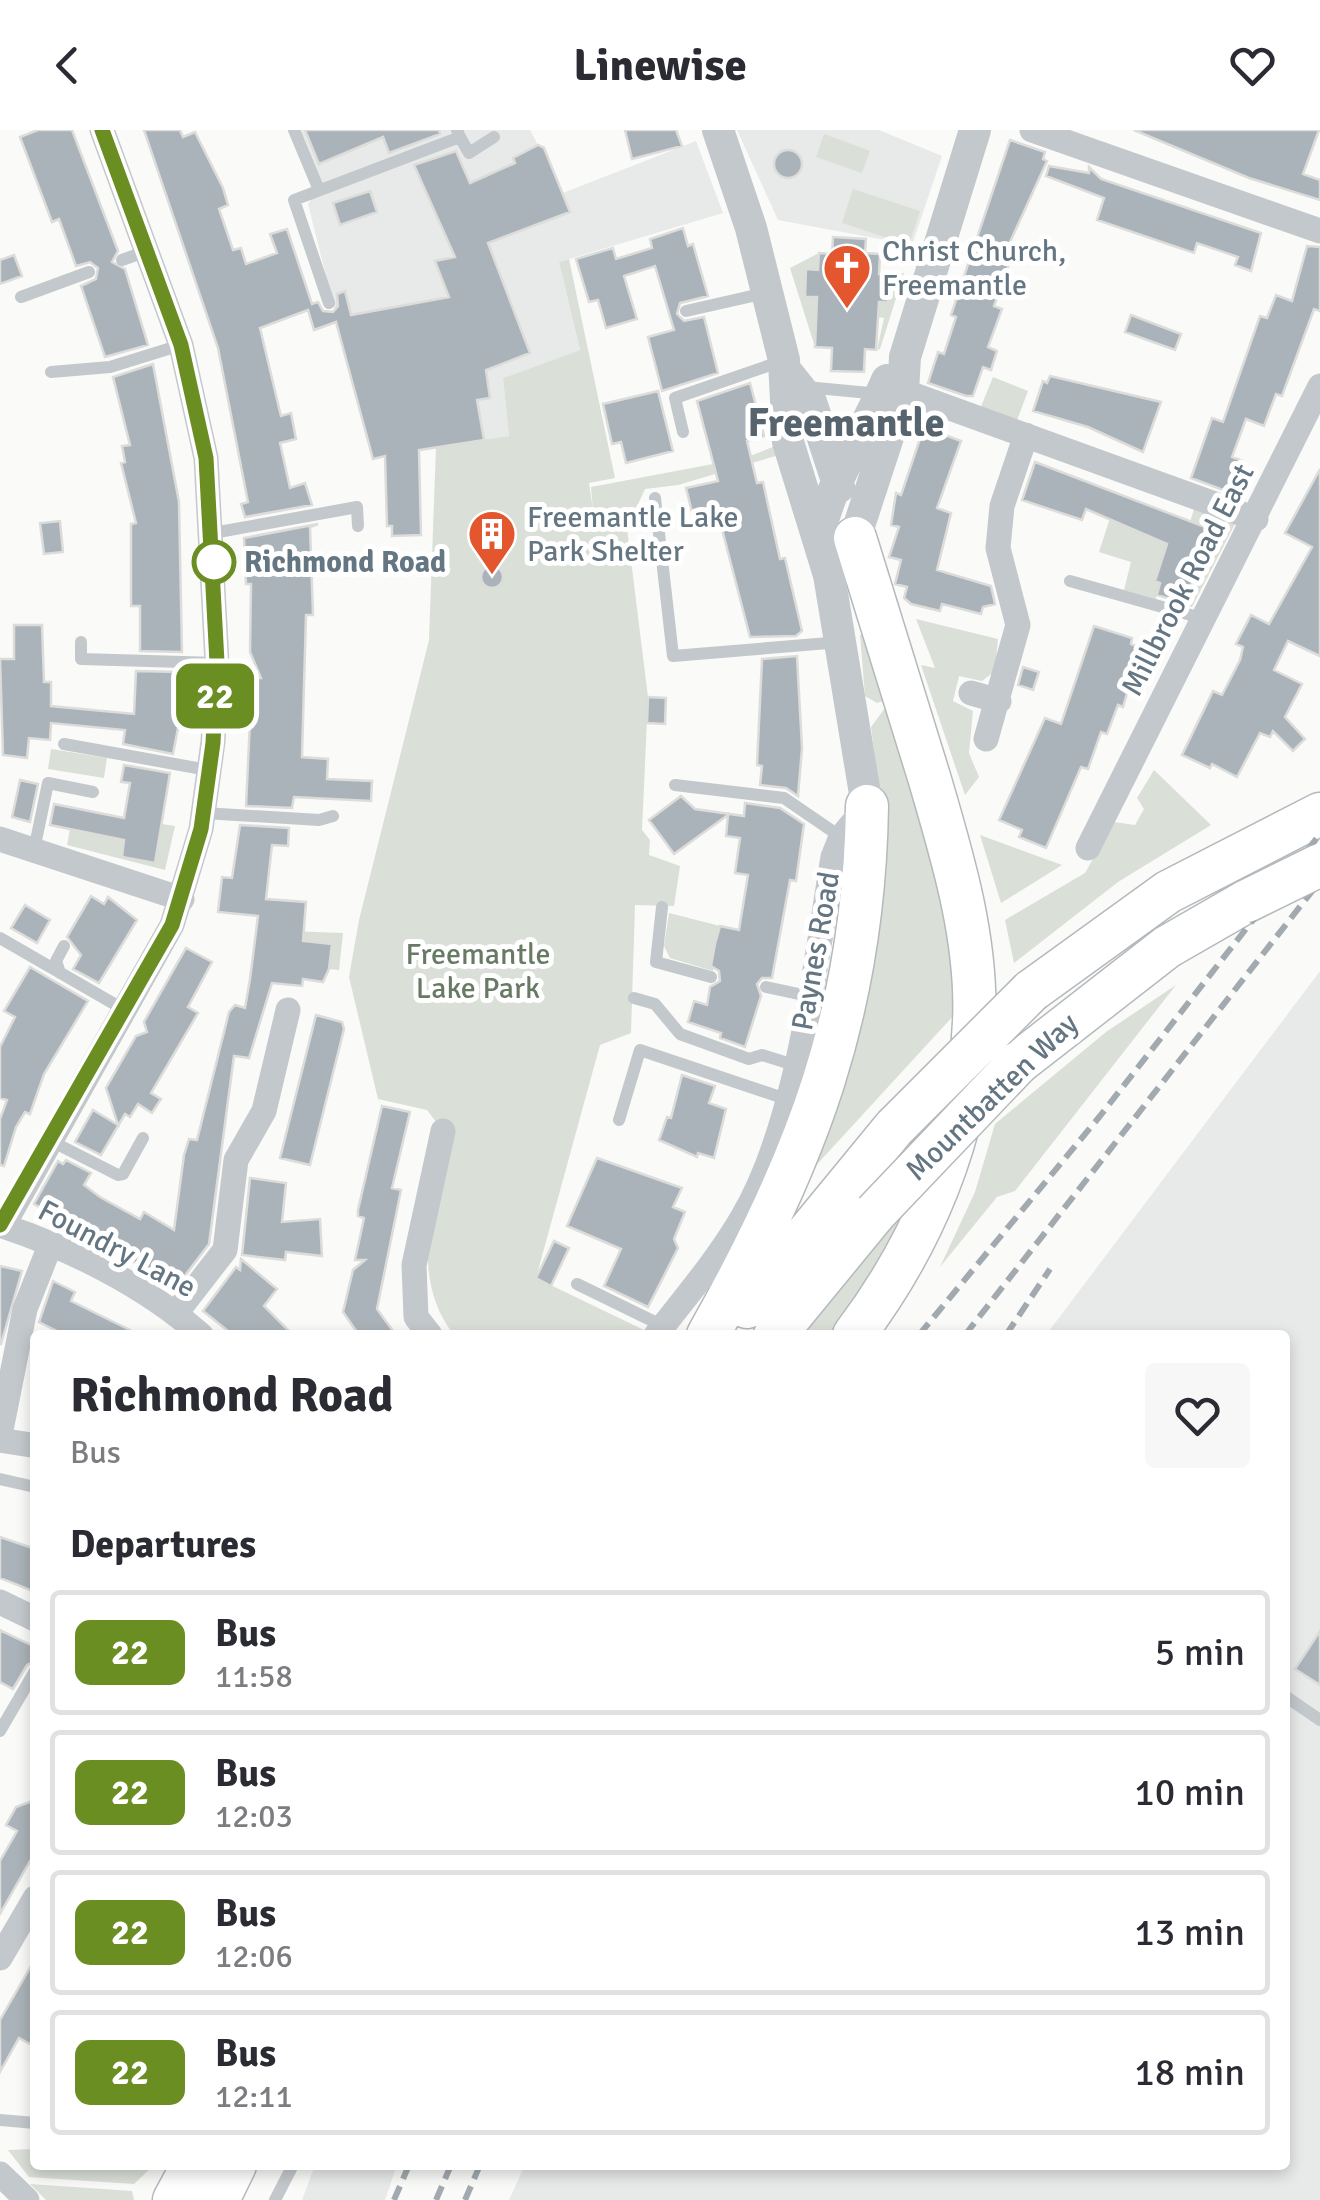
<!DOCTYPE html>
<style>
:root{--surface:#fff;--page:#f7f7f7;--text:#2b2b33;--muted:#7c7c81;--line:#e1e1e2}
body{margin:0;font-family:Signika,sans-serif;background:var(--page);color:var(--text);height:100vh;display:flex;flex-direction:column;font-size:38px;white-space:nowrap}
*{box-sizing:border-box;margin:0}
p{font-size:32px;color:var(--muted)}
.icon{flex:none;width:55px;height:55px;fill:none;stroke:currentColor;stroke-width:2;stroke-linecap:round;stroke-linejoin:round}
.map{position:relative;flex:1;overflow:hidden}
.details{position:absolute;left:30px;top:1200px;width:1260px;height:840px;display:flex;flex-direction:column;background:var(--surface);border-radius:10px;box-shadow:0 5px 15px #0003}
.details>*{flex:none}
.badge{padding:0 20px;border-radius:15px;font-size:35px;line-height:65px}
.map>.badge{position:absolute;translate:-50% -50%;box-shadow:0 0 0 5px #fff}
h2{padding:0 40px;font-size:38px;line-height:90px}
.round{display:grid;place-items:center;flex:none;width:105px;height:105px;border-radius:10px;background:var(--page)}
.head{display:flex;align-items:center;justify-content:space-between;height:170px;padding:0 40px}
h1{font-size:48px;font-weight:700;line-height:75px}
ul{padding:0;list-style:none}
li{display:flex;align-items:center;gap:30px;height:125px;margin:0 20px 15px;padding:0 20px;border:5px solid var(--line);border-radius:10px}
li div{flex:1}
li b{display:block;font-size:38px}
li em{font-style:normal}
li .badge{min-width:110px;font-weight:700;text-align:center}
header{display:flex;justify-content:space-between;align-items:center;height:130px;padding:0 40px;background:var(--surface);font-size:45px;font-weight:700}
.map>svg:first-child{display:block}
</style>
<header><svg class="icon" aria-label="back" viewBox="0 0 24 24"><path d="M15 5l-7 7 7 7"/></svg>Linewise<svg class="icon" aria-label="heart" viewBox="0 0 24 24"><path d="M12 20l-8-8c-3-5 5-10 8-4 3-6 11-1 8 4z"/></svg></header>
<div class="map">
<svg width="1320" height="2070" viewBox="0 0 1320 2070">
<rect width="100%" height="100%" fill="#fafaf8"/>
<!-- built -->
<path fill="#e8e9e9" d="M294,0H530L563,63L696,11L723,83L559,132L580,220L503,248L509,306L372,329L308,74L318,60Z
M737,0H879L942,26L912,115L778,90Z
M1320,841V2070H509L525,2035H1285V1205H1046Z
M315,2035H397L385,2070H302Z"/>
<!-- green -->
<path fill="#dadfd7" d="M824,4L870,21L862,43L816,27Z
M853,59L920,81L909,115L842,93Z
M819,123L818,140L805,166L817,167L815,217L790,138Z
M569,129L615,348L589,353L593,380L591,357L745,328L778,315L779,325L678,355L645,359L627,398L648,567L642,700L650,710L649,725L680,736L674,776L635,775L631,903L600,915L536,1148L646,1201L641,1205H454C408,1147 434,1068 443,1001L427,980L378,969L349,847L359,790L429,510L436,317L509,306L503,248L580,220L559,132Z
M904,143L880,219L877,220L884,188L878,187V172L888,171L889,144Z
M993,247L1028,261L1016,293L980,279Z
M1194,379L1235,394L1192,477L1183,475L1213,400L1190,392Z
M1110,388L1169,415L1165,455L1158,458L1156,469L1124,460L1131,432L1099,422Z
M916,489L998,509L995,541L982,551L959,546L953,571L973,581L969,623L979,647L965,665L921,535L935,538Z
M873,503L891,557L883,571L877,573L865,566L860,505Z
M893,567L944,765L955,884L810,1042L877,644L871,597Z
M51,619L107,628L104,648L48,639Z
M1154,640L1211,695L1118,752L1014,833L1005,790L1085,743L1114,692L1135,695L1144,679L1137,668Z
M162,694L175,696L165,740L67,715L70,699L96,705L99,695L114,709L124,711L122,727L155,733Z
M980,705L1062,735L1001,773Z
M669,783L720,796L713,841L670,828L664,816Z
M288,801L343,803L339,840L329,839L331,814L309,811L307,824Z
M1176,855L1015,1061L997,1067L940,1137L975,1062L995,994L1106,902Z
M908,1078L834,1205H799Z
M35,2019V2035H154L134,2054L29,2047L8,2020Z
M30,2054L132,2061L134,2070H46Z"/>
<!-- building -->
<path fill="#aab3b9" stroke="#dcdcda" stroke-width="2.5" d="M38,0H72L118,121L112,132L125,139L148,215L105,227L81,156L96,149L98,138L90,132L76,136L59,89L52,92L20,7Z
M144,0H180L183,7L195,2L223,58L228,75L219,79L233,120L241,118L246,134L277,123L270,104L287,99L312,174L318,172L323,181L333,182L338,176L337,164L345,161L351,185L449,167L435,131L455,127L414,35L456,21L470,53L515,33L513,28L538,15L544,18L570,82L488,113L530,223L486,240L490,268L477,270L484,310L419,320L421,405L392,406V396H387L385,326L373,329L336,192L314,200L308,180L260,198L280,282L281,286L291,283L296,309L280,313L290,358L305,353L312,375L245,387L241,374L248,372L218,218Z
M305,0H439L440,4L389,23L383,7L319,34Z
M625,0H676L682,16L632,29Z
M1134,0H1319L1303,44L1320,50V70L1249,48Z
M1010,10L1045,22L1043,29L1047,31L1005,123L1012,125L994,176L1002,179L988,217L997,221L991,240L983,237L973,266H966L928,253L938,222L944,224L956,187L951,185Z
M774 34a14 14 0 1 1 28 0a14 14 0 1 1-28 0Z
M1049,36L1089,43V37L1101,49L1261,103L1251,141L1235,135L1238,127L1197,113L1194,123L1097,90L1104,68L1046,46Z
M370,61L377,82L340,95L333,73Z
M683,98L688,116L693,114L708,166L680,173L677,184L684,191L704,187L718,243L662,261L648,207L674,200L655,136L624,146L637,189L606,198L598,170L589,172L576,129L613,118L616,129L652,118L650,109Z
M833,107L866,109L865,123L880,124L879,144H889L888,172H879L876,220L865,219L864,242L831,241L832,218L815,217L817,167H805L806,139L818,140L819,123L832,124Z
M1307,116L1320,117V181L1314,179L1282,266L1276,264L1264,296L1246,289L1232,327L1243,331L1231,363L1191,348L1212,288L1223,292L1260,186L1267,188L1276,165L1292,171Z
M14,125L22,146L0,154V130Z
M1131,185L1181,204L1175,220L1125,202Z
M153,234L179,372L182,522L140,521V476H131V394L136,393L121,333L125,332L122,316L130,315L113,247Z
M1050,246L1161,272L1143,322L1088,297L1033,281L1043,251L1047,253Z
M750,253L764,306L747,311L757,353L763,352L780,429L785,428L802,501L796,506L750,507L716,376L692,382L686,358L718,351L697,271Z
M658,261L673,321L626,333L621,312L612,314L603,274Z
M924,297L961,311L937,378L951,383L937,440L991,456L995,474L983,477L981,484L942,474L940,481L911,474L904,468L907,457L895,454L901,430L889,427L899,397L891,395L896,363L901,365Z
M1035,332L1213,400L1184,473L1157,465L1160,453L1155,451L1167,414L1086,379L1082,390L1022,370Z
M1320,339V526L1288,511L1274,540L1302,554L1285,587L1305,609L1293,621L1273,601L1270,607L1260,603L1237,647L1212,634L1210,638L1182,625L1213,561L1222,565L1240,530L1243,517L1236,514L1251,485L1269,494L1312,417L1285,403Z
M60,391L63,422L44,424L40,393Z
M318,394L310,397L313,485H306L302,627L328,629L327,649L372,651L371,671L294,667L292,678L246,676L252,548H261L250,522L251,454H246L244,408Z
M481 447a11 11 0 1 1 22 0a11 11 0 1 1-22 0Z
M14,495H42L44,552H51V576L134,584L136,541L179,542V593L173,624L123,614L125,600L51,593L50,610L29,608L27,628L3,625L0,529H14Z
M1094,496L1132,508L1131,514L1140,518L1123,577L1118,575L1107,604L1101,602L1088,639L1081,637L1046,718L1019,707L1022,700L999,690L1045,588L1061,594Z
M797,526L802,618L798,666L786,658L760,655L762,636L757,635L762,529Z
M1023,537L1039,542L1033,560L1018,555Z
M648,567L666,568L665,594L647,593Z
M124,635L170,643L155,733L122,727L124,710L50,695L54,674L124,688L130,653L121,652Z
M20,650L38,654L30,692L12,687Z
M681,666L695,679L744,686L745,673L780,678L804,694L796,751L790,750L772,848H762L757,854L761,866L745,917L720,908L721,903L688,892L694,871L707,875L710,857L720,851L719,841L711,836L715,814L720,796L739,800L748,745L735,743L740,708L726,706L728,685L674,724L649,690Z
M240,695L289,698L288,716L272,715L266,769L306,772L303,811L332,814L329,839L323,852L303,849L302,856L272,853L249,928L234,926L209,1114L174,1160L117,1120L34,1074L58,1031L63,1034L66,1030L91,1043L84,1055L100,1067L140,1089L144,1082L174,1100L184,1025L189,1009L197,1010L229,882L235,875L245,878L250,849L258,786L218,782L222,747L232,748Z
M91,766L104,774L108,767L137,790L99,853L73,839L81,825L67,807Z
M25,775L50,790L37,813L11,798Z
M186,818L212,832L188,877L198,883L151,963L161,969L152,983L138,974L130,987L125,984L101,1025L75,1012L93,980L118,995L106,958L136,906L147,902L144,892Z
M30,837L88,871L44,944L30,984L25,982L16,997L4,1036L0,1035V989L7,970L0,968V917L15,887L4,881Z
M316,885L342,892L344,899L310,1035L280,1028Z
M682,945L715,956L709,973L726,979L714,1028L698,1023L697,1027L659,1010L667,987L671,988Z
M382,976L410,982L392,1058L401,1060L377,1179L396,1205H359L343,1182L353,1140L365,1130H355L364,1088L358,1086V1080Z
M597,1028L682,1058L673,1077L685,1082L674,1109L678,1118L648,1177L604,1156L621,1119L567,1096Z
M250,1048L286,1053L282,1092L320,1089L322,1126L286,1122L285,1130L242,1125Z
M554,1111L569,1118L551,1156L536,1148Z
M241,1129L277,1159L264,1176L293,1205H233L203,1181L236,1137L240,1140Z
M0,1136L22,1141L1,1214H0Z
M53,1151L75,1162L71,1171L140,1205H65L39,1192Z
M0,1407L35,1419V1462L0,1448Z
M0,1500L35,1517V1531L27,1535L13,1559L0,1552Z
M1320,1501V1555L1295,1539Z
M35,1670V1722L0,1784V1731L17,1701L6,1695L16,1677Z
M35,1829V1904L30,1914L19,1908L0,1942V1890Z"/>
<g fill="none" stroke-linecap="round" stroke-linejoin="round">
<!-- trunk casing -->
<g stroke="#b4b9bd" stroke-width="45">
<path id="trunk" d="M1031,861L1168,762L1320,684
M1018,933L1167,817L1247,771
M747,1177L894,998
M708,1205C807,1030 864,880 867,676
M775,1205L875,1083
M854,1205C922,1115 969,1006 974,892C978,810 952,725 929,647C905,567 879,488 855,408
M174,2070L193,2035
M218,2070L235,2035"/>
</g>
<!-- service -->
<path stroke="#c3c8cc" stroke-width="12" d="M294,0L319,60
M460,7L469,23L494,7
M122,130L147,121
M21,167L89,142
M329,173L294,70L460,7L457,0
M686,181L765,163
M51,242L110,237L181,215
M806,257L880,264
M683,302L675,268L782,231
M655,368L673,526L841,512
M213,403L357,377L358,396
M1070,451L1205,489
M81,512V529L217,533
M64,614L208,640
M675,655L784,668L841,707
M204,683L319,690L333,686
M34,720L48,653L93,662
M662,777L656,832L711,847
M0,808L123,879
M60,843L56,831L64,816
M766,857L808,866
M634,868L655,874L680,904L749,929L762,925L794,935
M619,990L640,920L786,969
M51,1011L118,1045L123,1044L143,1008
M577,1154L663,1196
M0,1349L35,1357
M1285,1566L1320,1590
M0,1601L35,1541
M0,1990L35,1993
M275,2070L293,2035"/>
<!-- minor -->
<path stroke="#c3c8cc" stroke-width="25" d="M1032,0L1320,101
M892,252L903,261L1256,389
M971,563L999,571
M986,609L1018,495L998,418L1002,376L1026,305
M0,709L182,769
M1088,718L1320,256
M0,1095C70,1118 146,1156 201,1205
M3,1096L172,795L201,699L213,612L217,533L206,328L181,215L102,0
M176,1183L225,1120L236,1030L264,981L288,880
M430,1205L416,1187L414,1135L443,1001
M656,1205C685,1168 718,1129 742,1088C798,994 815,835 833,727L841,707L867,676
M0,1305L25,1179L51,1113
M0,1310L31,1315
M0,1472L35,1489
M0,1828L35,1768
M0,2044L27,2070"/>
<!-- tertiary -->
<path stroke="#c3c8cc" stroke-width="32" d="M718,0L751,98L784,230L788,312L829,445L867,676
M786,241L811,272L839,357
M819,405C832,348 864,304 887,250
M855,408L903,261L905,227L975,0"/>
<!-- trunk -->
<use href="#trunk" stroke="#fff" stroke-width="42"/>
<!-- rail -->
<path stroke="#a2aab0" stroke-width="6" stroke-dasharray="15 8" stroke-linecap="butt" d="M919,1205L1100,986L1320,704
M965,1205L1320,751
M1006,1205L1050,1139
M394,2070L409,2035
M436,2070L451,2035
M465,2070L480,2035"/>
<!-- trunk-bridge casing -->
<g stroke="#b4b9bd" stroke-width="45" stroke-linecap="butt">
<path id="trunk-bridge" d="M1247,771L1320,735
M894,998L1031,861
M875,1083L1018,933"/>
</g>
<!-- trunk-bridge -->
<use href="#trunk-bridge" stroke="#fff" stroke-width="42"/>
</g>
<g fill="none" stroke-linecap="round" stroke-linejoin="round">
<!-- line casing -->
<g stroke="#fff" stroke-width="22">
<path id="line" d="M0,1095L172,795L201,699L213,613L217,532L206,328L181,215L102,0"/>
</g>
<!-- line -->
<use href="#line" stroke="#6b8e23" stroke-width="15"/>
</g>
<!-- icons -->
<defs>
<g id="church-pin" transform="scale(2.5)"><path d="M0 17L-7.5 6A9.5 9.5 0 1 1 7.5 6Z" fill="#e4572e" stroke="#fff"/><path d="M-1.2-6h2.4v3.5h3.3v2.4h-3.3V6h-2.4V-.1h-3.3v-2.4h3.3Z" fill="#fff"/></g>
<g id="building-pin" transform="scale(2.5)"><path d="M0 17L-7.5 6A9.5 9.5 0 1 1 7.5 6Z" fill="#e4572e" stroke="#fff"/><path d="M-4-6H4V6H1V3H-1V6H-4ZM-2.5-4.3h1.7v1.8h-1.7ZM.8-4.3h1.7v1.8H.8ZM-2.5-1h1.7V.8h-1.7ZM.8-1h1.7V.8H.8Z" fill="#fff"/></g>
</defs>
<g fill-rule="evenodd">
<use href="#church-pin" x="847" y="138"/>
<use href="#building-pin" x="492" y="404"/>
</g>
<!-- markers -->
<circle fill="#fff" stroke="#6b8e23" stroke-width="5" cx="214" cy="432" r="20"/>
<g text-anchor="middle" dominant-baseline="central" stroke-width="10" stroke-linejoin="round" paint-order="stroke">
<!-- poi labels -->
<g font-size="30" fill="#657683" stroke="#fff" text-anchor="start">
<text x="882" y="121">Christ Church,<tspan x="882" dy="34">Freemantle</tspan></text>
<text x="527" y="387">Freemantle Lake<tspan x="527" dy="34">Park Shelter</tspan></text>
</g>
<!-- stop labels -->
<g font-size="30" font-weight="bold" fill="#657683" stroke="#fff" text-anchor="start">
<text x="244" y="432">Richmond Road</text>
</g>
<!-- street labels -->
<g font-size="30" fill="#657683" stroke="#fff">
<text transform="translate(1188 450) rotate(-63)">Millbrook Road East</text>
<text transform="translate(816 821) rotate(-80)">Paynes Road</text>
<text transform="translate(992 967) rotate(-44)">Mountbatten Way</text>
<text transform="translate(117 1119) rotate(28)">Foundry Lane</text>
</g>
<!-- park labels -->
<g font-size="30" fill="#687a64" stroke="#fff">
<text x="478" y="824">Freemantle<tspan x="478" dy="34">Lake Park</tspan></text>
</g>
<!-- district labels -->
<g font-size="40" font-weight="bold" fill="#57646e" stroke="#fff">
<text x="846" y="293">Freemantle</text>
</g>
</g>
</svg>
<b class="badge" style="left:215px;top:566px;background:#6b8e23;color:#fff">22</b>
<section class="details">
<div class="head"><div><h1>Richmond Road</h1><p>Bus</p></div><a class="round"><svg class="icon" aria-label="heart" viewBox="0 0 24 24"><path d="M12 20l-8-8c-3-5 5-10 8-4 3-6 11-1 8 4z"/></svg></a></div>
<h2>Departures</h2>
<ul>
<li><span class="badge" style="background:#6b8e23;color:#fff">22</span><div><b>Bus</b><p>11:58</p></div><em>5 min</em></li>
<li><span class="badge" style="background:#6b8e23;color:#fff">22</span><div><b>Bus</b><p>12:03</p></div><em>10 min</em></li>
<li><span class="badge" style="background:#6b8e23;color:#fff">22</span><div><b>Bus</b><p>12:06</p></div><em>13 min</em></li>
<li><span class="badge" style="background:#6b8e23;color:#fff">22</span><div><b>Bus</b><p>12:11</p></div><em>18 min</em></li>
</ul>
</section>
</div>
